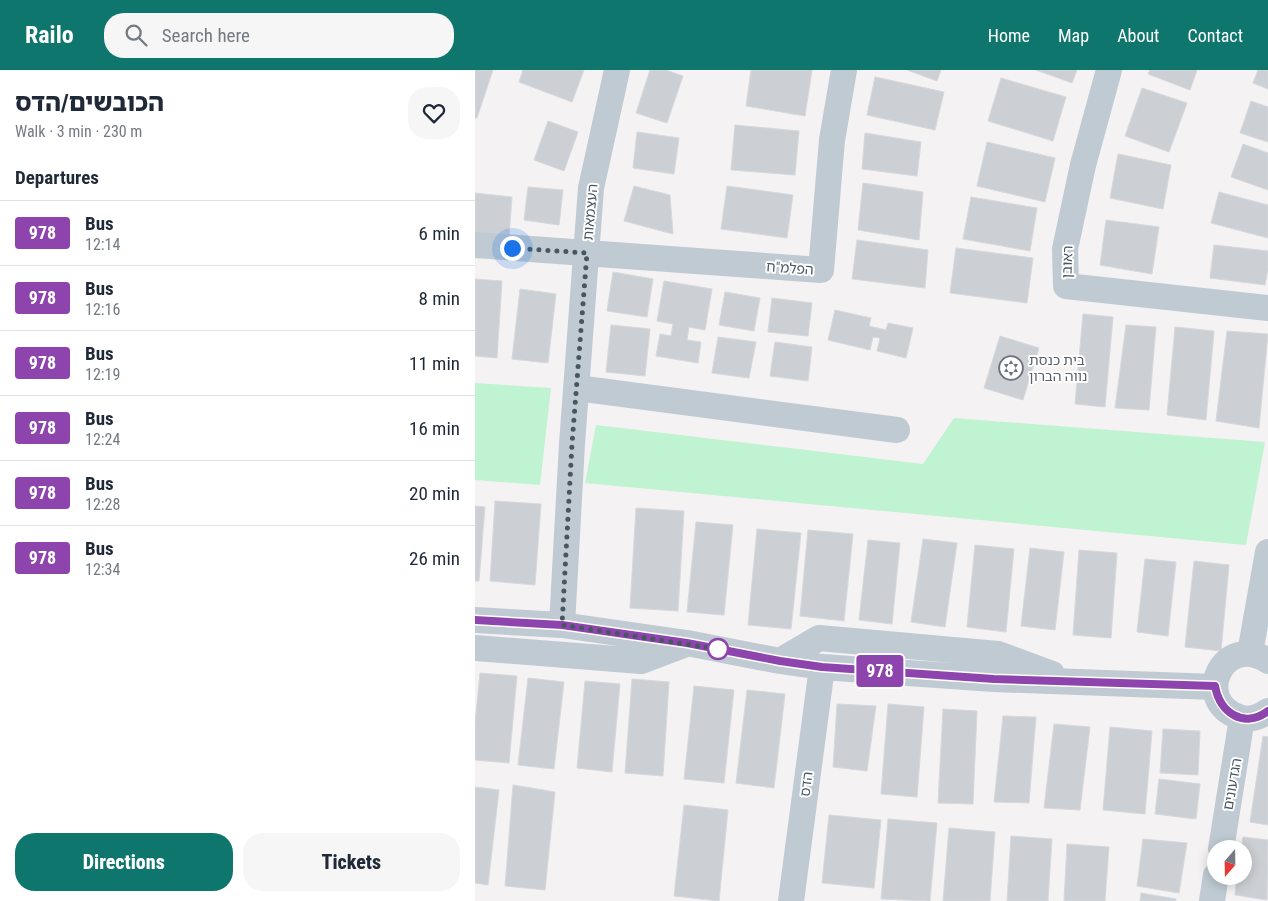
<!DOCTYPE html>
<meta charset="utf-8">
<style>
:root{--surface:#fff;--page:#f6f6f7;--text:#1f2937;--muted:#747a83;--line:#e0e1e3;--accent:#0f766e}
body{margin:0;font-family:"Roboto Condensed","Noto Sans Hebrew",sans-serif;background:var(--page);color:var(--text);height:100vh;display:flex;flex-direction:column;font-size:19px;white-space:nowrap}
*{box-sizing:border-box;margin:0}
p{font-size:16px;color:var(--muted)}
.icon{flex:none;width:28px;height:28px;fill:none;stroke:currentColor;stroke-width:2;stroke-linecap:round;stroke-linejoin:round}
.map{position:relative;flex:1;overflow:hidden}
.sheet{display:flex;flex-direction:column;background:var(--surface);width:475px}
.sheet>*{flex:none}
.badge{padding:0 10px;border-radius:4px;font-size:18px;line-height:32px}
.needle{width:32px;rotate:200deg}
.tools{position:absolute;left:732px;top:770px;display:grid;gap:10px}
.tools a{display:grid;place-items:center;width:45px;height:45px;border-radius:50%;background:var(--surface);box-shadow:0 2px 12px #0003;font-size:25px}
.you{position:absolute;width:25px;height:25px;margin:-12px;border:4px solid #fff;border-radius:50%;background:#1a73e8;box-shadow:0 0 0 8px #1a73e833}
.map>.badge{position:absolute;translate:-50% -50%;box-shadow:0 0 0 2px #fff}
h2{padding:0 15px;font-size:19px;line-height:45px}
.round{display:grid;place-items:center;flex:none;width:52px;height:52px;border-radius:20px;background:var(--page)}
.summary{display:flex;align-items:center;justify-content:space-between;height:85px;padding:0 15px}
h1{font-size:24px;font-weight:800;line-height:38px}
.button{display:flex;gap:10px;margin-top:auto;padding:10px 15px}
.button a{flex:1;height:58px;border-radius:20px;background:var(--accent);color:#fff;font-size:20px;font-weight:800;line-height:58px;text-align:center}
.button a+a{background:var(--page);color:var(--text)}
ul{padding:0;list-style:none}
li{display:flex;align-items:center;gap:15px;height:65px;padding:0 15px;border-top:1px solid var(--line)}
li div{flex:1}
li b{display:block;font-size:19px}
li em{font-style:normal}
li .badge{min-width:55px;font-weight:700;text-align:center}
header{display:flex;align-items:center;gap:30px;box-sizing:border-box;height:70px;padding:0 25px;background:var(--accent);color:#fff}
header strong{font-size:24px}
nav{display:flex;gap:28px;margin-inline-start:auto;font-size:18px}
.search{width:350px;height:45px;background:var(--page);display:flex;align-items:center;gap:12px;box-sizing:border-box;padding:0 18px;border-radius:20px;color:var(--muted);font-size:19px}
main{display:flex;flex:1;min-height:0}
.map>svg:first-child{display:block}
</style>
<header>
<strong>Railo</strong>
<div class="search"><svg class="icon" aria-label="search" viewBox="0 0 24 24"><circle cx="10" cy="10" r="6"/><path d="M15 15l6 6"/></svg>Search here</div>
<nav><a>Home</a><a>Map</a><a>About</a><a>Contact</a></nav>
</header>
<main>
<section class="sheet">
<div class="summary"><div><h1>הכובשים/הדס</h1><p>Walk · 3 min · 230 m</p></div><a class="round"><svg class="icon" aria-label="heart" viewBox="0 0 24 24"><path d="M12 20l-8-8c-3-5 5-10 8-4 3-6 11-1 8 4z"/></svg></a></div>
<h2>Departures</h2>
<ul>
<li><span class="badge" style="background:#8e44ad;color:#fff">978</span><div><b>Bus</b><p>12:14</p></div><em>6 min</em></li>
<li><span class="badge" style="background:#8e44ad;color:#fff">978</span><div><b>Bus</b><p>12:16</p></div><em>8 min</em></li>
<li><span class="badge" style="background:#8e44ad;color:#fff">978</span><div><b>Bus</b><p>12:19</p></div><em>11 min</em></li>
<li><span class="badge" style="background:#8e44ad;color:#fff">978</span><div><b>Bus</b><p>12:24</p></div><em>16 min</em></li>
<li><span class="badge" style="background:#8e44ad;color:#fff">978</span><div><b>Bus</b><p>12:28</p></div><em>20 min</em></li>
<li><span class="badge" style="background:#8e44ad;color:#fff">978</span><div><b>Bus</b><p>12:34</p></div><em>26 min</em></li>
</ul>
<div class="button"><a>Directions</a><a>Tickets</a></div>
</section>
<div class="map">
<svg width="793" height="831" viewBox="0 0 793 831">
<rect width="100%" height="100%" fill="#f4f2f2"/>
<!-- green -->
<path fill="#bff3d1" d="M0,313L76,318L65,415L0,410Z
M479,348L790,372L771,475L110,413L121,355L448,394Z"/>
<!-- building -->
<path fill="#cccfd4" stroke="#d5d8dd" d="M0,0H18L2,48H0Z
M48,0H109L97,32L44,12Z
M175,0H191L208,6L192,53L161,43Z
M276,0H337L330,46L271,36Z
M432,0H466L462,11Z
M561,0H602L597,13Z
M675,0H722L715,20L673,4Z
M783,0H793V19L778,13Z
M400,7L469,22L460,60L392,45Z
M526,8L591,27L578,71L513,51Z
M667,18L712,33L694,82L650,66Z
M776,31L793,37V72L765,63Z
M73,51L103,62L89,101L59,90Z
M260,55L324,61L320,105L256,100Z
M162,62L204,68L199,104L158,98Z
M390,63L446,72L442,106L387,99Z
M512,72L580,88L570,132L502,116Z
M768,74L793,83V120L756,107Z
M643,84L696,95L688,139L635,128Z
M388,113L448,122L444,170L383,160Z
M159,116L195,125L198,164L149,151Z
M252,116L318,125L312,168L246,159Z
M53,117L88,120L84,155L49,150Z
M744,122L793,135V168L736,153Z
M0,123L37,127L34,167L0,164Z
M496,127L562,138L555,181L488,169Z
M631,150L684,157L677,204L625,195Z
M382,170L453,180L450,218L377,209Z
M739,175L793,181V200L790,215L735,208Z
M481,178L558,188L552,233L475,223Z
M138,202L178,209L172,247L132,241Z
M0,209L27,211L22,288L0,286Z
M189,211L237,219L230,260L214,257L212,270L226,272L223,293L181,286L185,264L196,266L198,254L182,251Z
M45,219L81,224L73,293L37,289Z
M250,222L285,228L279,261L244,255Z
M297,228L337,233L333,266L293,262Z
M360,240L396,248L394,256L411,260L413,253L438,258L431,288L402,281L405,268L398,267L395,280L353,270Z
M608,244L638,247L630,337L600,334Z
M136,255L175,259L170,306L131,302Z
M651,255L681,257L674,340L640,338Z
M700,257L739,261L731,350L692,345Z
M752,261L793,264L784,358L741,351Z
M525,266L564,278L548,330L509,318Z
M243,267L281,272L274,308L237,303Z
M300,272L337,277L333,311L295,306Z
M20,431L66,434L60,515L15,511Z
M0,436L10,437L4,511H0Z
M161,438L209,441L203,541L155,538Z
M221,452L258,455L249,545L212,542Z
M282,459L326,463L316,559L273,555Z
M333,460L378,464L369,551L325,546Z
M448,469L482,473L470,557L436,552Z
M393,470L425,473L417,554L384,550Z
M500,475L539,479L531,562L492,557Z
M555,478L589,482L580,560L546,556Z
M604,480L642,483L636,568L598,565Z
M670,489L701,492L693,566L662,562Z
M719,491L754,495L746,581L710,577Z
M5,603L42,606L34,693L0,690V653Z
M53,608L89,612L79,699L43,695Z
M157,609L194,612L188,706L150,703Z
M110,611L145,614L137,702L102,698Z
M219,616L259,620L249,713L209,709Z
M272,620L310,624L299,718L261,713Z
M362,634L401,636L392,701L358,697Z
M413,634L449,637L442,727L406,724Z
M468,639L502,641L498,734L463,733Z
M528,646L561,647L554,733L519,732Z
M579,654L615,657L605,740L569,738Z
M635,657L677,661L670,744L628,740Z
M688,659L725,661L723,705L685,703Z
M788,666L793,667V755L775,752Z
M684,709L725,714L721,749L680,744Z
M38,715L80,722L70,820L30,816Z
M0,717L24,720L13,815L0,813Z
M209,735L253,740L244,831L199,826Z
M354,745L406,750L399,818L347,813Z
M413,749L462,753L455,831L406,829Z
M474,758L520,762L515,831H468Z
M536,766L577,769L573,831H532Z
M768,767L793,770L792,830L760,825L762,806H769V779H766Z
M668,769L712,773L704,823L662,816Z
M592,774L634,777L630,831H589Z
M666,823L701,829V831H665Z"/>
<g fill="none" stroke-linecap="round" stroke-linejoin="round">
<!-- minor -->
<path stroke="#bfcad2" stroke-width="26" d="M634,0L608,95L590,179L591,216L793,238
M0,175L346,200L357,70L369,0
M102,318L422,360
M0,550L87,555L212,573L305,591L347,597L519,609L740,617
M87,555L97,374L116,118L142,0
M0,578L166,591L211,574
M775,583L793,482
M305,591L344,568L523,584L577,604
M793,591C749,562 716,630 764,647C774,651 785,647 793,641
M746,779L767,648
M316,831L347,597
M737,831L741,805"/>
</g>
<g fill="none" stroke-linecap="round" stroke-linejoin="round">
<!-- line casing -->
<g stroke="#fff" stroke-width="11">
<path id="line" d="M0,550L87,555L212,573L305,591L347,597L519,609L740,616C745,643 769,659 793,641"/>
</g>
<!-- line -->
<use href="#line" stroke="#8e44ad" stroke-width="8"/>
<!-- walk -->
<path stroke="#485661" stroke-width="5" stroke-dasharray="0 9" d="M37,178L112,183L97,374L87,555L249,580L243,579"/>
</g>
<!-- icons -->
<defs>
<g id="synagogue-ring" transform="scale(1.25)"><circle r="9.5" fill="#fff" stroke="#6b7280" stroke-width="1.5"/><path d="M0-6.5L5.6 3.2H-5.6ZM0 6.5L5.6-3.2H-5.6Z" fill="#6b7280"/></g>
</defs>
<g fill-rule="evenodd">
<use href="#synagogue-ring" x="536" y="298"/>
</g>
<!-- markers -->
<circle fill="#fff" stroke="#8e44ad" stroke-width="2.5" cx="243" cy="579" r="10"/>
<g text-anchor="middle" dominant-baseline="central" stroke-width="4" stroke-linejoin="round" paint-order="stroke">
<!-- street labels -->
<g font-size="14" fill="#485661" stroke="#fff">
<text transform="translate(115 142) rotate(-85)">העצמאות</text>
<text transform="translate(592 192) rotate(-88)">ראובן</text>
<text transform="translate(315 198) rotate(4)">הפלמ"ח</text>
<text transform="translate(331 714) rotate(-83)">הדס</text>
<text transform="translate(757 714) rotate(-80)">הגדעונים</text>
</g>
<!-- worship labels -->
<g font-size="14" fill="#5b616d" stroke="#fff" text-anchor="start">
<text x="554" y="290">בית כנסת<tspan x="554" dy="16">נווה הברון</tspan></text>
</g>
</g>
</svg>
<div class="tools">
<a><svg class="needle" viewBox="-14 -14 28 28"><path d="M0-13l5 13h-10z" fill="#e53935"/><path d="M0 13l5-13h-10z" fill="#747a83"/></svg></a>
</div>
<div class="you" style="left:37px;top:178px"></div>
<b class="badge" style="left:405px;top:601px;background:#8e44ad;color:#fff">978</b>
</div>
</main>
